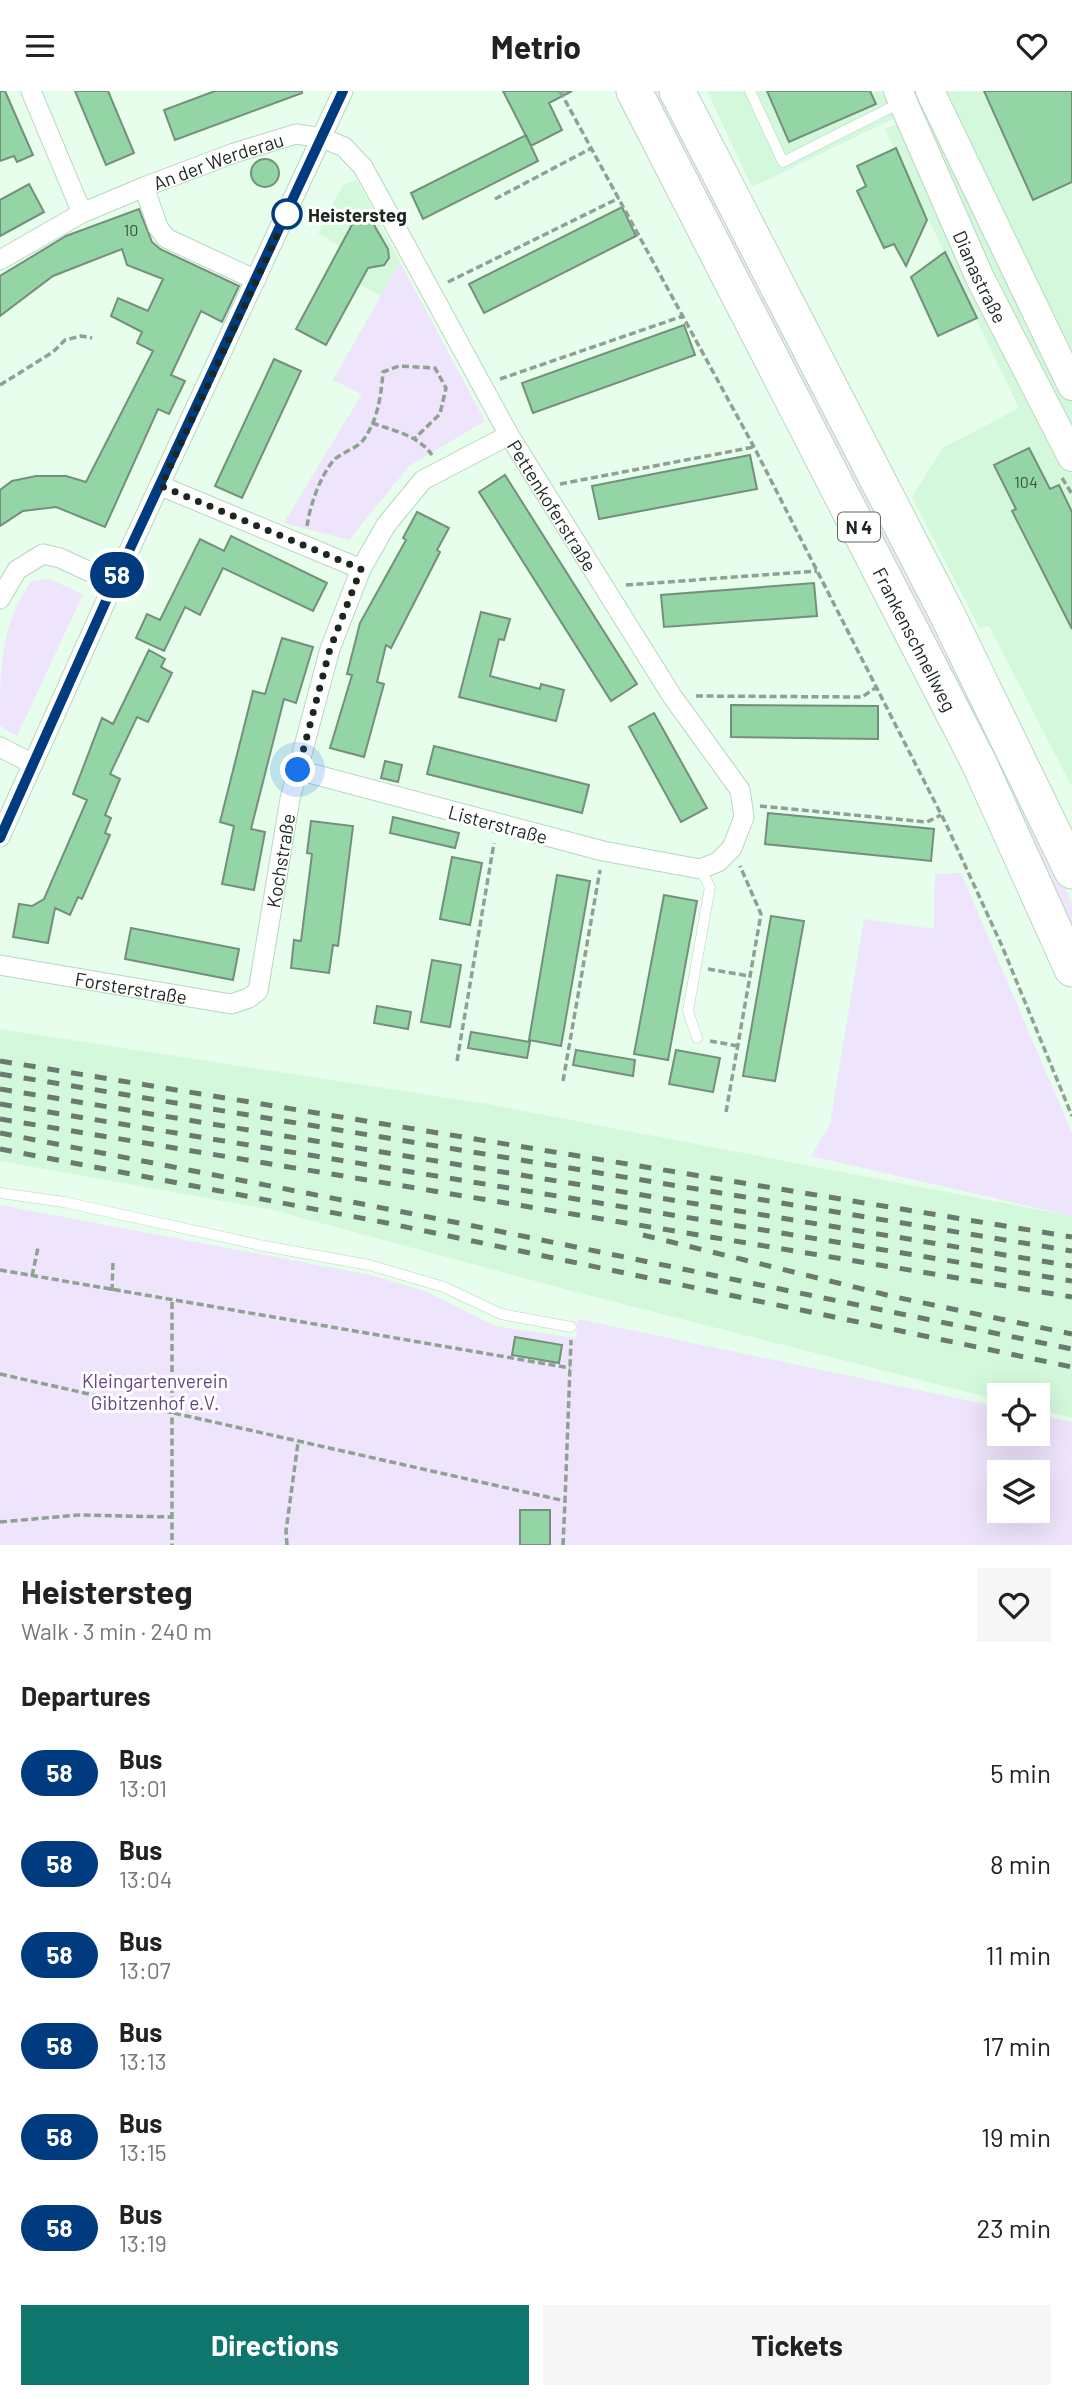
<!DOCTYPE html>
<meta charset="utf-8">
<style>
:root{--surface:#fff;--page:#f6f6f6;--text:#222;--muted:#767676;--accent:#0f766e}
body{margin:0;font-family:Barlow,sans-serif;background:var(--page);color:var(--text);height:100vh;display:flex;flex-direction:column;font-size:26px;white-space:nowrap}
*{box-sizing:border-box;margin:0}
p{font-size:23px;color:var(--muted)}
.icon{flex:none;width:38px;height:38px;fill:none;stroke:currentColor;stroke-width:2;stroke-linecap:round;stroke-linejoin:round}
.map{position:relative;height:1454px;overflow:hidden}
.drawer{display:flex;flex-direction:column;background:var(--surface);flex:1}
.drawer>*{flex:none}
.badge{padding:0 14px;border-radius:23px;font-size:24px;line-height:46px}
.buttons{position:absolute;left:987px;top:1292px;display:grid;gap:14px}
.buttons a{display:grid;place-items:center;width:63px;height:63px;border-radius:0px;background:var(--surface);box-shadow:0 7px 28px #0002;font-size:35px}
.you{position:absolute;width:35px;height:35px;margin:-18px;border:5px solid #fff;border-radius:50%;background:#1a73e8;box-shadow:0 0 0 10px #1a73e833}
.map>.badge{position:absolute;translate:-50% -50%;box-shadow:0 0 0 4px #fff}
h2{padding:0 21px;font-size:26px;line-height:63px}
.round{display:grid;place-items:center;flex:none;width:74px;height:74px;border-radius:0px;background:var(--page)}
.overview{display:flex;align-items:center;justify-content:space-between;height:119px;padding:0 21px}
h1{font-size:33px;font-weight:700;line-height:52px}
.primary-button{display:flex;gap:14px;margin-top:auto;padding:14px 21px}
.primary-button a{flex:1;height:80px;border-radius:0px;background:var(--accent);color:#fff;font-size:28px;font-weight:700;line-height:80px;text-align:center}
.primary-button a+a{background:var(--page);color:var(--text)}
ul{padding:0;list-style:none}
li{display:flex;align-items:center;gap:21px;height:91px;padding:0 21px}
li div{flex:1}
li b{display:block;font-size:26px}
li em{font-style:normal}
li .badge{min-width:77px;font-weight:700;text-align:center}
header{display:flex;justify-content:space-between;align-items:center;height:91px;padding:0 21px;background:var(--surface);font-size:32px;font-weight:700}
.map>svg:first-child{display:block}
</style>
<header><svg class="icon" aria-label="menu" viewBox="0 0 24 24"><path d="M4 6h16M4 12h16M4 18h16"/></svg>Metrio<svg class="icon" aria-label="heart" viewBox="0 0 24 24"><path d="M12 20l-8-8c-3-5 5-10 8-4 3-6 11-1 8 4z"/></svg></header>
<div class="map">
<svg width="1072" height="1454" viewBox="0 0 1072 1454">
<rect width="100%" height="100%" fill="#e6feeb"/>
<!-- built -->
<path fill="#d3f8dc" d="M707,0H886L897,26L752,96Z
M945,0H1072V696L989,535L980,538L912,406L943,357L1019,317L885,38L949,9Z
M357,89L400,171L381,205L359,193L369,173L318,142L343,94Z
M0,938L487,1013L1072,1125V1327L1038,1318V1304H999V1309L572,1200L273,1119L0,1070Z"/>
<!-- green -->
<path fill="#eee4fb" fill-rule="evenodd" d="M646,0H662L851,364L1053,771L1072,813V852Z
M400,171L485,330L409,375L349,449L284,432L362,303L333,289Z
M49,488L83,503L17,645L0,635C0,584 0,529 32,490Z
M961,782L1072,1042V1125L811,1065L830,1033L864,828L934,838L935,783Z
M0,1114L370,1184L425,1200L495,1235L576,1247L578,1228L999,1316V1342H1038V1324L1072,1331V1454H0ZM999,1381H1038V1419H999Z"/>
<!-- building -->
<path fill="#93d5a5" stroke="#748f7b" stroke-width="2" d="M0,0H5L33,64L17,71L14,65L0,70Z
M75,0H108L134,62L106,74Z
M215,0H302V2L175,49L164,19Z
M503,0H572L549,12L562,39L531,55Z
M767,0H870L876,13L789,51Z
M984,0H1072V91L1033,109Z
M526,44L538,70L423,128L411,102Z
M896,57L927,129L906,175L894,153L884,157L857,100L866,95L857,75Z
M251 82a14 14 0 1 1 28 0a14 14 0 1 1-28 0Z
M29,93L44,121L0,145V109Z
M622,116L636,145L484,222L469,193Z
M139,118L152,151L160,158L239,195L222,231L201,220L171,284L185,290L169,323L158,318L105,436L56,416L23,420L0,435V399L12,390L36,385H66L86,391L153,260L137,252L142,241L111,225L118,207L148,220L163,188L127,174L122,158L53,185L0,225V185L66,145Z
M367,122L388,158L389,167L384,174L368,177L326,254L296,238L354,130Z
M945,161L977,227L938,245L911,186Z
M684,234L695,264L533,322L522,292Z
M274,268L301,280L242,407L215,395Z
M1029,357L1050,398L1059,394L1072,421V538L1012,420L1016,418L994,374Z
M750,364L757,398L599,428L592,395Z
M505,384L637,593L611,610L479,401Z
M417,421L449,437L437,459L440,461L391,557L386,554L377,591L384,593L364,666L330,657L352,584L347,583L360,532L406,449L403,447Z
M231,445L327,492L313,520L223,477L200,524L185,516L164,560L136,547L147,523L160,529L200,448L224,460Z
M814,492L817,525L664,536L661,504Z
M481,521L510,528L504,549L499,548L490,585L540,598L541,593L564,599L556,630L459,606Z
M282,547L313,556L296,612L284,608L251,738L265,741L254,799L222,793L234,735L220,731L253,600L265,603Z
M149,559L165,568L161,576L172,582L148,631L137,626L110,683L120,688L105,724L111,727L105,742L110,744L82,808L78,806L70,824L55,817L48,852L13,846L19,813L32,815L44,808L87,709L73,703L102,627L113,633Z
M731,614L878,615V648L731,646Z
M654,622L707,717L681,731L629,636Z
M434,655L589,694L582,722L427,683Z
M385,670L402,674L398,691L381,687Z
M768,722L934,738L931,770L765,753Z
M393,726L459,742L455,757L390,742Z
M311,730L353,735L338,855L333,854L329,882L291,877L294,849L301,850L312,763L307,762Z
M452,766L482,772L470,834L440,828Z
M557,784L590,790L561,955L529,949Z
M664,804L697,810L668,969L634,963Z
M771,825L804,830L775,990L743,985Z
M131,837L239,858L233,889L125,868Z
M432,869L461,874L450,936L421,931Z
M377,915L411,921L408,938L374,932Z
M471,941L530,951L527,967L468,957Z
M576,959L635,969L633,985L573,974Z
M676,959L720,967L713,1001L669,993Z
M515,1246L562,1254L559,1272L512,1264Z
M520,1419H550V1454H520Z"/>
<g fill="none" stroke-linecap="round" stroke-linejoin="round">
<!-- lane casing -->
<g stroke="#b9d6c0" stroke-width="11">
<path id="lane" d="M750,0L783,71L900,12
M697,947L688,920L710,796L700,778
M0,1102L64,1111L264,1155L369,1174L444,1196L501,1223L571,1236"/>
</g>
<!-- street casing -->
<g stroke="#b9d6c0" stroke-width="21">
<g id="street">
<path d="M31,0L82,122"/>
<path d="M0,169L82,122L144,96"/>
<path id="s1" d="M256,189L166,147L158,136L144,96L234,62L296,43L322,47L344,56L363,76L509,344L672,605L740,699L744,726L732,757L718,771L700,778L603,760L298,679"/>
<path d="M161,395L361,478"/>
<path d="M0,508L17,479L43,463L60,467L114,492"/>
<path d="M0,656L33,673"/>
<path d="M0,746L114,492L343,0"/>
<path id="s2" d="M0,874L231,913L249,907L258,900L290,708L330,558L361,478L386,434L423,389L509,344"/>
</g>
</g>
<!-- secondary casing -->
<g stroke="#b9d6c0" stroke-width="30">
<g id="secondary">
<path id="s3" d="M898,0L980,187L1072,366"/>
<path d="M930,0L1072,295"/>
</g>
</g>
<!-- highway casing -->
<g stroke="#b9d6c0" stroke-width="37">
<g id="highway">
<path id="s4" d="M634,0L979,672L1072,878"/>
<path d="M677,0L946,521L1072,780"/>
</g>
</g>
<!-- path -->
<path stroke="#8ea192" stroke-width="3.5" stroke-dasharray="7 3.5" stroke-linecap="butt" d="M560,0L754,356L946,733L1002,855L1072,1025
M495,108L590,58
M448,191L619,107
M500,288L683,225
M0,294L53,261L65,249L81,245L92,247
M372,332C394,340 418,344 432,364
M1062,387L1072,403
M560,393L754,356
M307,435C310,414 320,386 333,370C341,361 357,358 364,348C378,328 381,305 383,281L399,275L435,277L446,297L440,323L415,347
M626,494L817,480
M696,605L862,606L877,596
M760,715L927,731L941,724
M708,878L749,885
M710,950L738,955
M457,970L494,752
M563,990L600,779
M726,1021L761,823L740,775
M0,1179L570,1277
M32,1185L38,1157
M112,1200L113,1170
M172,1211V1454
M0,1283L565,1410L571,1249
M0,1431L78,1424L172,1426
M287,1454L286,1440L298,1352
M563,1454L565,1410"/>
<!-- lane -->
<use href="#lane" stroke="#fff" stroke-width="10"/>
<!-- street -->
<use href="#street" stroke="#fff" stroke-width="19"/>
<!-- secondary -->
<use href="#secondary" stroke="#fff" stroke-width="28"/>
<!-- highway -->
<use href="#highway" stroke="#fff" stroke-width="35"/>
<!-- rail -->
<path stroke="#6a7a6e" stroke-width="5" stroke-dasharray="12 12" stroke-linecap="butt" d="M0,970L1072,1146
M0,983L1072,1160
M0,998L1072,1175
M0,1013L1072,1190
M0,1028L1072,1206
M0,1042L459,1132L1072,1258
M0,1058L387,1132L1072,1276
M643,1144L895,1206L1072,1243"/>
</g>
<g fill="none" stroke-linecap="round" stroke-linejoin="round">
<!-- line casing -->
<g stroke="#fff" stroke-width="16">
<path id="line" d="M0,747L114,492L343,0"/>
</g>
<!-- line -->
<use href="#line" stroke="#003b80" stroke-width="10"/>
<!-- walk -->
<path stroke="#1c271f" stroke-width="7" stroke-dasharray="0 12.6" d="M287,123L161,395L361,478L330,558L298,679"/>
</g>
<!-- markers -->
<circle fill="#fff" stroke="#003b80" stroke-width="3.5" cx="287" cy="123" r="14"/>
<g text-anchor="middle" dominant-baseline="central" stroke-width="6" stroke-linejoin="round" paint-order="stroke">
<!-- number labels -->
<g font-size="16" fill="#3a5240">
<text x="131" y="138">10</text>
<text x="1026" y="390">104</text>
</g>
<!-- shield labels -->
<rect fill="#fff" stroke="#606862" stroke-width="2" x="838" y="421.5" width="42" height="29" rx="5"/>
<g font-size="18" font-weight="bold" fill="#1c271f">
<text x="859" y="436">N 4</text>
</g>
<!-- street labels -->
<g font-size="19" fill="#1c271f" stroke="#fff">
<text stroke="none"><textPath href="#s1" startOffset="234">An der Werderau</textPath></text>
<text stroke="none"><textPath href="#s3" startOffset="203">Dianastraße</textPath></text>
<text stroke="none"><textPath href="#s1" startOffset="782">Pettenkoferstraße</textPath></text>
<text stroke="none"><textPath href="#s4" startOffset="616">Frankenschnellweg</textPath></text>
<text transform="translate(498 733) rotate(15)">Listerstraße</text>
<text stroke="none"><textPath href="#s2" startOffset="397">Kochstraße</textPath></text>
<text stroke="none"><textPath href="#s2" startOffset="133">Forsterstraße</textPath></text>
</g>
<!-- stop labels -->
<g font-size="19" font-weight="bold" fill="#1c271f" stroke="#fff" text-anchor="start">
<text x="308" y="123">Heistersteg</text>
</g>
<!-- park labels -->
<g font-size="19" fill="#68418e" stroke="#fff">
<text x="155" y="1289">Kleingartenverein<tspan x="155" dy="22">Gibitzenhof e.V.</tspan></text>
</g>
</g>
</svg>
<div class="buttons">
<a><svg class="icon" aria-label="locate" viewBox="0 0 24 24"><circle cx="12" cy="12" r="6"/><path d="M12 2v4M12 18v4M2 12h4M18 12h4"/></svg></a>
<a><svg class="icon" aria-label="layers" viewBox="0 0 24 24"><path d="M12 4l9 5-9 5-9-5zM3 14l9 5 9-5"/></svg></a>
</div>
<div class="you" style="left:298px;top:679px"></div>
<b class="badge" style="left:117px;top:484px;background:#003b80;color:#fff">58</b>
</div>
<section class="drawer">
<div class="overview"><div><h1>Heistersteg</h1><p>Walk · 3 min · 240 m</p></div><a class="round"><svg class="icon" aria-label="heart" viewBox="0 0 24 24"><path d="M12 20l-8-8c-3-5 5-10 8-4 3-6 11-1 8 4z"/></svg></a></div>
<h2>Departures</h2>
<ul>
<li><span class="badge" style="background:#003b80;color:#fff">58</span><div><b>Bus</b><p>13:01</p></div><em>5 min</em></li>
<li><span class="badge" style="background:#003b80;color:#fff">58</span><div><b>Bus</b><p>13:04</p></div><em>8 min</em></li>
<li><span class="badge" style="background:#003b80;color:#fff">58</span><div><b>Bus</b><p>13:07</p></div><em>11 min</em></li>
<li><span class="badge" style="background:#003b80;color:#fff">58</span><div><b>Bus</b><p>13:13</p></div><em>17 min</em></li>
<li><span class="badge" style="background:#003b80;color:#fff">58</span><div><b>Bus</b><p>13:15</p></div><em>19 min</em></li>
<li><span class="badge" style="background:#003b80;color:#fff">58</span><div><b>Bus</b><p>13:19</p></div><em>23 min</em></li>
</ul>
<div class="primary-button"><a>Directions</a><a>Tickets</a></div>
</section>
